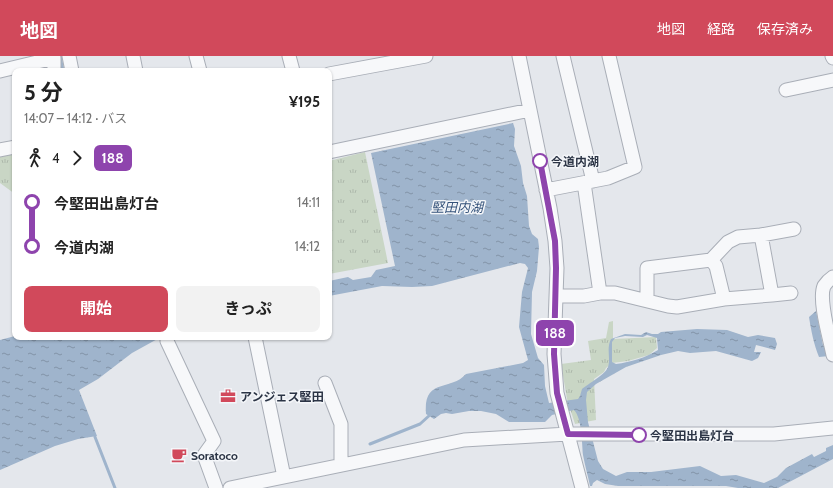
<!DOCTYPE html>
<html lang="ja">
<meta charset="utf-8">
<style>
:root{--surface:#fff;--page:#f2f2f2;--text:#222;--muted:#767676;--accent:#d1495b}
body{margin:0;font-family:Cabin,"Noto Sans JP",sans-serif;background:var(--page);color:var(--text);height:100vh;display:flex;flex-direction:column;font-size:15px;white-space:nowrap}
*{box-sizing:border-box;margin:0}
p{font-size:13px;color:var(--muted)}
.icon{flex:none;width:22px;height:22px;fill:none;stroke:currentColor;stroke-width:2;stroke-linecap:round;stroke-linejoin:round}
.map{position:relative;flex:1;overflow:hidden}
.details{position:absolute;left:12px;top:12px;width:320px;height:272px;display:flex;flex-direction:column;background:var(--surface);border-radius:8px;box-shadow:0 1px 3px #0004}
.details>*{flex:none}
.badge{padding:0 8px;border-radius:6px;font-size:14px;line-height:26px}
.map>.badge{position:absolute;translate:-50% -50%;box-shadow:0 0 0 2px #fff}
.legs{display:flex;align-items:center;gap:6px;height:44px;padding:0 12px;font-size:13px}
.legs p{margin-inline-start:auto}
.headline{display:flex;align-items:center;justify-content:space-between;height:68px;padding:0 12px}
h1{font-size:22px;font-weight:700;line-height:30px}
.button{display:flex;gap:8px;margin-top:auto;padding:8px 12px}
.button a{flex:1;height:46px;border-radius:8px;background:var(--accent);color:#fff;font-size:16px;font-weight:700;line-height:46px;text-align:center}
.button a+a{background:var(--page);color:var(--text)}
ul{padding:0 12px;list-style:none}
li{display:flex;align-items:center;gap:14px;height:44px;font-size:15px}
li i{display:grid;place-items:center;width:6px;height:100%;margin:0 5px;background:currentColor}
li i::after{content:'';width:10px;height:10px;margin:-5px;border:3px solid;border-radius:50%;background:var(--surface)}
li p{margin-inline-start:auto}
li:first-child i{background:linear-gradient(#0000 50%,currentColor 0)}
li:last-child i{background:linear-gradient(currentColor 50%,#0000 0)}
header{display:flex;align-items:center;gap:24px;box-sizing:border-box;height:56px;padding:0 20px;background:var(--accent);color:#fff}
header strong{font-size:19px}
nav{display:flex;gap:22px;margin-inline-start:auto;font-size:14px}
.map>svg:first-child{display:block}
</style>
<header>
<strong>地図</strong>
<nav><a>地図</a><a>経路</a><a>保存済み</a></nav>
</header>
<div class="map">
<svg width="833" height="432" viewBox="0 0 833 432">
<defs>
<pattern id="park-tufts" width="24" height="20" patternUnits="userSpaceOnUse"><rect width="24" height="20" fill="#c9d6c5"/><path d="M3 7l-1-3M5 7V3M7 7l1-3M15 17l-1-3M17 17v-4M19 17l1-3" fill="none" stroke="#adb8ab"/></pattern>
<pattern id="water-ripples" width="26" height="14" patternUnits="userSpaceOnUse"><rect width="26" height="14" fill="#9fb4cc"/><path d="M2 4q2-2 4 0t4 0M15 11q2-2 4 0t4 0" fill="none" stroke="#8293a7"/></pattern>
</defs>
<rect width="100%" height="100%" fill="#e4e7ec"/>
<!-- park -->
<path fill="url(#park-tufts)" d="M15,96V138L0,127V99Z
M365,96L388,207L329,218V105Z
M613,265V283L656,281L657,292L649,299L628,305L612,307L606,312L604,316L594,323L596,364L575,368L567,343L561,308L591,304L588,285L606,282L609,266Z"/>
<!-- water -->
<path fill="url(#water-ripples)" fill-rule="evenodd" d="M513,67L515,73L514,90L521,110L523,127L527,140L529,170L532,178L538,183L539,191L537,215L532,236L531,278L538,302L544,309L545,330L549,347L578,343L580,340L582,333C588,328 606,318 608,311C611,302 606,293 611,283L625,278L641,279L646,276L652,278H658L661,276L697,273L727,274L748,281L758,279L775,282L777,288L775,294L756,289L754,296H761L758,302L752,305L716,295L690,297L678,295L661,299L626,311L596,328L587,336L586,344L588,366L598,405L603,413L616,420L627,416H651L700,410L721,420L736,419L764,427L777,421L786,412L812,398L814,401L826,395V392L833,389V403L778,432H738L726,430H618L605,428L597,424L593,427L592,430H590C588,420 585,410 583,399C582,388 582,362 574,354L552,359L545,366H509L496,358L481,355H469L452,358L446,357L441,358L434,363L426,358C423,321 450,336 466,318L523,307L528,304L519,271L522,236L528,212L525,208L520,207L432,230L412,231L382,230L329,240V225L348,221L353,224L371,221L376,214L395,210L371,97ZM647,279L657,282L658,294C645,302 631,306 616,308L612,306V286L615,282L625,280L643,281Z
M816,255L823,289L825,291L829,300L819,301C814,289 811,274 809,261Z
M15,280V281H161L132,297L98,323L79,334L97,380L78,383L55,390L0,414V284Z"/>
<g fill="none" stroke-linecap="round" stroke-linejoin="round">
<!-- stream -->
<path stroke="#9fb4cc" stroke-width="3" d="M60,0L63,15
M95,381L115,432
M370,388L420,368L431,358"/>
<!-- minor casing -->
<g stroke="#a9aeb7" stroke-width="15">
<path id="minor" d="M69,0L72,15
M133,0L136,15
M196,0L200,15
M289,0L293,15
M519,0L550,152L555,185L557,212L554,298L557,337L582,432
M563,0L593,125
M832,0L833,2
M0,15L54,2V15
M329,18L426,0
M786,34L833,24
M0,94L15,91
M329,96L530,54
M546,134L608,122L635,111L609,0
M761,179L772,239L791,237
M711,204L716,210L724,243
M833,221C830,223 826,227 824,230C818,244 830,283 833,299
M600,237H615L668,250L677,251L724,243L772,239
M556,240H584L600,237L584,127
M647,244V212L711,204L728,186L738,181L761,179L794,173
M255,281L284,421
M167,285L214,385L204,399L216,432
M325,327L341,368V409
M230,432L464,384L568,378H774L833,372"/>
</g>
<!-- minor -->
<use href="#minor" stroke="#f7f8fa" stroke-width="13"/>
</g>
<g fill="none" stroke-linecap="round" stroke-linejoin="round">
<!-- line-1 casing -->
<g stroke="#fff" stroke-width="9">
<path id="line-1" d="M540,105L555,185L556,212L554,298L557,337L568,378L639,379"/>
</g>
<!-- line-1 -->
<use href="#line-1" stroke="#8e44ad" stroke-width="6"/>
</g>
<!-- icons -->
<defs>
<g id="office-bare" transform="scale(1.2)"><path d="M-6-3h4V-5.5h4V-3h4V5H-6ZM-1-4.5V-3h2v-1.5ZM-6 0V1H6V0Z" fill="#d1495b" stroke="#f4f6f9" stroke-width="2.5" paint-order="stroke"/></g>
<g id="cafe-bare" transform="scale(1.2)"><path d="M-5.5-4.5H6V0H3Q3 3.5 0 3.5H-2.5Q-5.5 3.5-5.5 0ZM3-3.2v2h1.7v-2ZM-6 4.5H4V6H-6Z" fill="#d1495b" stroke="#f4f6f9" stroke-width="2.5" paint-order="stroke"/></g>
</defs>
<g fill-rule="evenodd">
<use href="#office-bare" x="228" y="340"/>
<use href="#cafe-bare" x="179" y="399"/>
</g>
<!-- markers -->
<g fill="#fff" stroke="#8e44ad" stroke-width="2">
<circle cx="540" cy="105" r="7"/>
<circle cx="639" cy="379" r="7"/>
</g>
<g text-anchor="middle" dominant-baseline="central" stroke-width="3" stroke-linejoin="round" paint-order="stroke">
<!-- stop labels -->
<g font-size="12" font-weight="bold" fill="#2b3445" stroke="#f4f6f9" text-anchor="start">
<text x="551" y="105">今道内湖</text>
<text x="650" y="379">今堅田出島灯台</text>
</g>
<!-- poi labels -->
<g font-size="12" font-weight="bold" fill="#2b3445" stroke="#f4f6f9" text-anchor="start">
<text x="240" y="340">アンジェス堅田</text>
<text x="191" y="399">Soratoco</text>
</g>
<!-- water labels -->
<g font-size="13" font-style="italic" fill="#34527a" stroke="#f4f6f9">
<text x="457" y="151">堅田内湖</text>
</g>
</g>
</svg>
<b class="badge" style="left:555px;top:277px;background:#8e44ad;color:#fff">188</b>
<section class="details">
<div class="headline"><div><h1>5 分</h1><p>14:07 – 14:12 · バス</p></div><b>¥195</b></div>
<div class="legs"><svg class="icon" aria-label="walk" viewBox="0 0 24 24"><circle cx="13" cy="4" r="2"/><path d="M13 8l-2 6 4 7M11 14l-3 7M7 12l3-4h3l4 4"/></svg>4<svg class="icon" aria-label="forward" viewBox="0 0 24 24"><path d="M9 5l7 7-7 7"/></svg><b class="badge" style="background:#8e44ad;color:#fff">188</b></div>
<ul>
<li><i style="color:#8e44ad"></i><b>今堅田出島灯台</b><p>14:11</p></li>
<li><i style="color:#8e44ad"></i><b>今道内湖</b><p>14:12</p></li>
</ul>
<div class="button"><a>開始</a><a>きっぷ</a></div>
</section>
</div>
